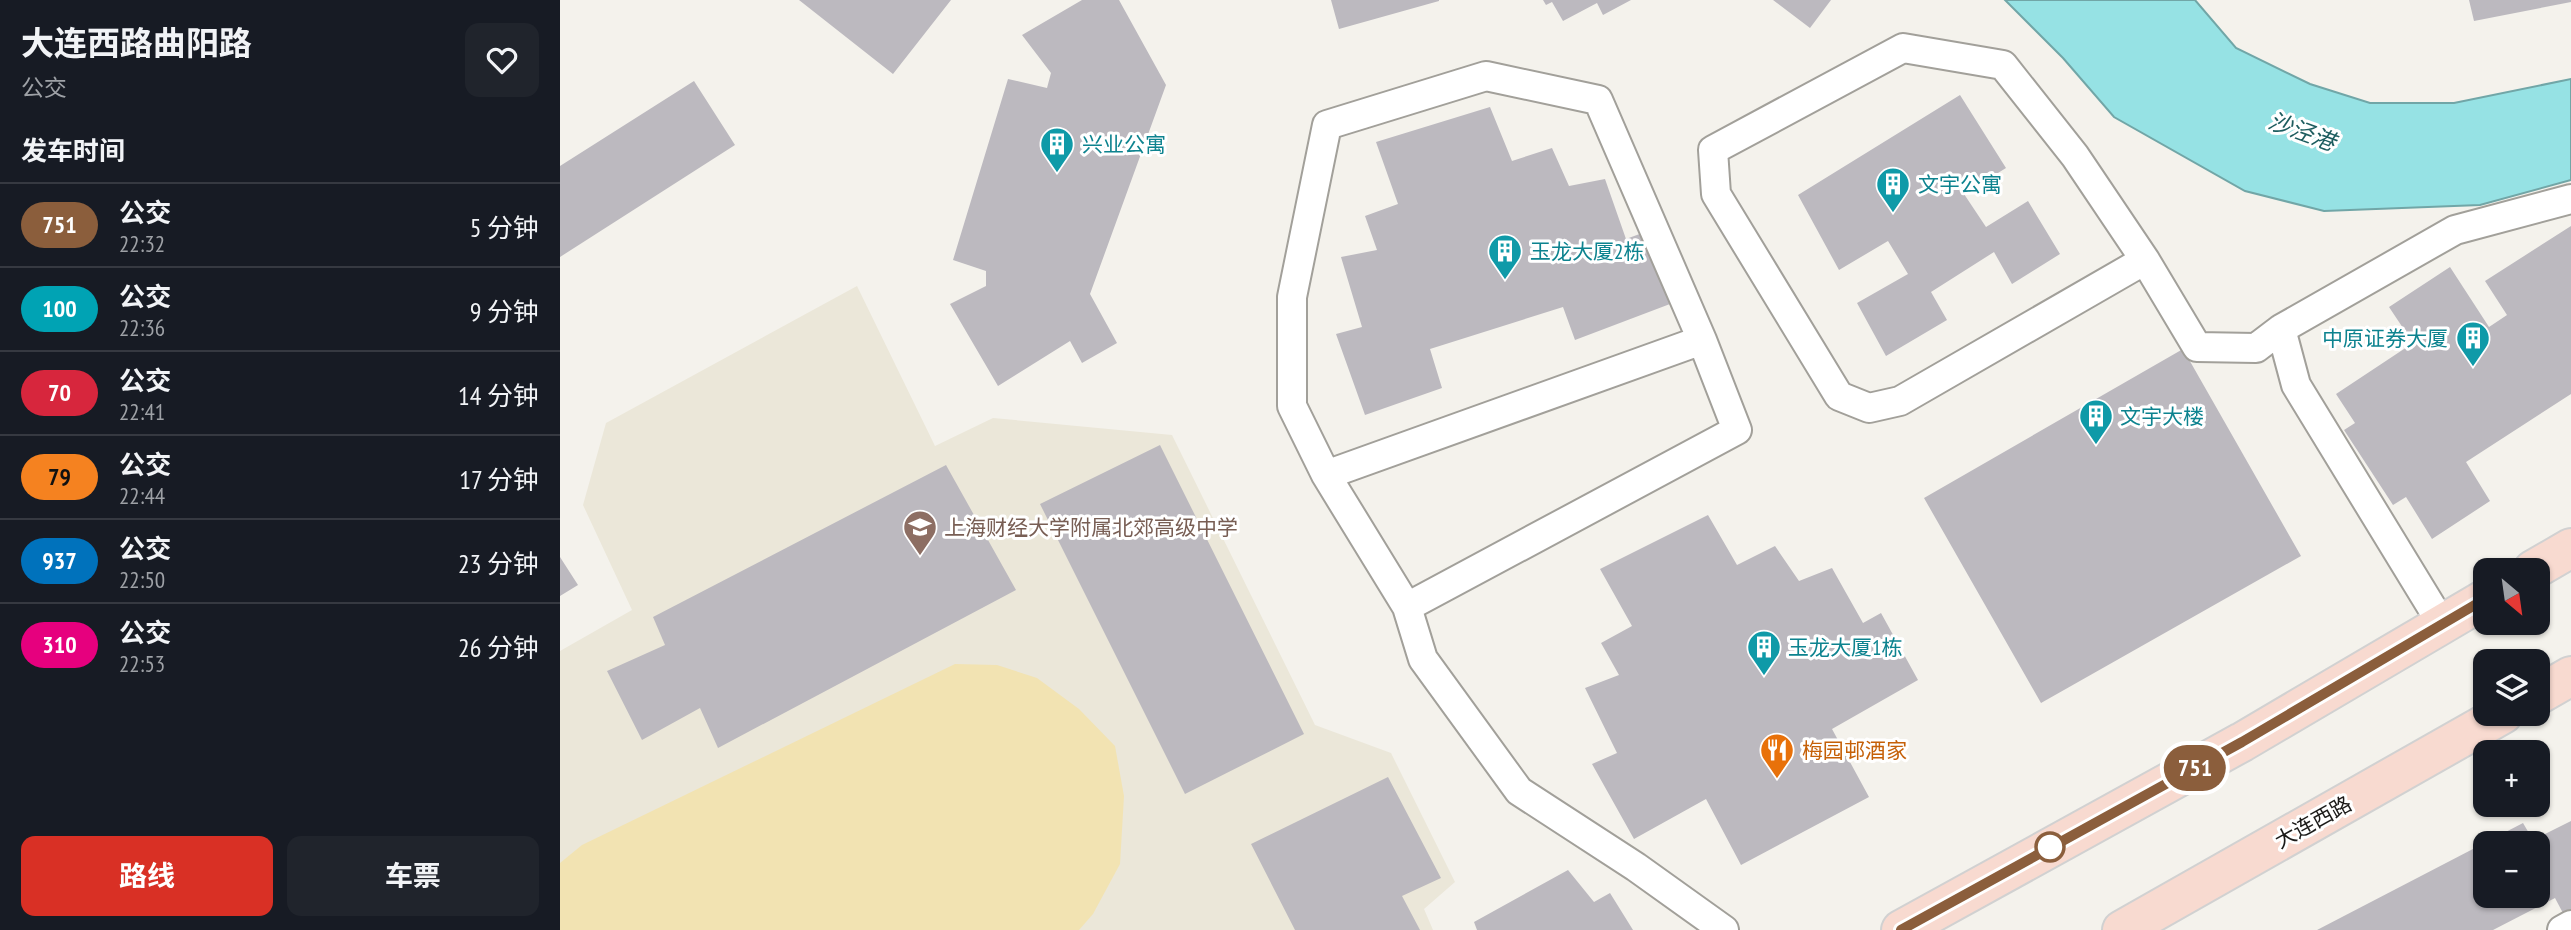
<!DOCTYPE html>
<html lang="zh">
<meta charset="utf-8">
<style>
:root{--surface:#171b24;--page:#20242c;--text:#f1f3f6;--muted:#9ea1a6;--line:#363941;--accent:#d93025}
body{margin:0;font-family:"PT Sans Narrow","Noto Sans SC",sans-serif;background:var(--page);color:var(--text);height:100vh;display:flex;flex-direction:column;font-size:26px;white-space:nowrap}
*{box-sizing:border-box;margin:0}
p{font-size:23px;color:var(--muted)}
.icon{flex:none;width:38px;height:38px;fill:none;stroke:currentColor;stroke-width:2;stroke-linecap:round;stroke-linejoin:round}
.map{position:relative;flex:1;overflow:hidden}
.panel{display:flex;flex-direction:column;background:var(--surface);width:560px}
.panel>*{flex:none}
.badge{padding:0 14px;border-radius:23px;font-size:24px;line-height:46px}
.needle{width:46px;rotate:151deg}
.buttons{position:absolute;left:1913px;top:558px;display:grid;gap:14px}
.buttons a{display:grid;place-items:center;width:77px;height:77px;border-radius:14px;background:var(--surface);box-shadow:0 2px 5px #0004;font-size:35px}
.map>.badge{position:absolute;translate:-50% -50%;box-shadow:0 0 0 4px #fff}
h2{padding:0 21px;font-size:26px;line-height:63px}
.round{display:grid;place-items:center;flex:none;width:74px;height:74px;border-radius:14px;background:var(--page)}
.head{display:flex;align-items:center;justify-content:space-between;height:119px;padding:0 21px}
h1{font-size:33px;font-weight:700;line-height:52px}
.primary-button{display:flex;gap:14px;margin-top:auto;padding:14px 21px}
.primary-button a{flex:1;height:80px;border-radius:14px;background:var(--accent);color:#fff;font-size:28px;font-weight:700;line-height:80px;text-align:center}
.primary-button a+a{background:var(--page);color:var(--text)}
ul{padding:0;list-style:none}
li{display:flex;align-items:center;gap:21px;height:84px;padding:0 21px;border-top:2px solid var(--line)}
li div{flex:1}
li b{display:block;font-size:26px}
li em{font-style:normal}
li .badge{min-width:77px;font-weight:700;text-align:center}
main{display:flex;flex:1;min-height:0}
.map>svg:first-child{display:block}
</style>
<main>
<section class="panel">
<div class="head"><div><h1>大连西路曲阳路</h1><p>公交</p></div><a class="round"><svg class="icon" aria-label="heart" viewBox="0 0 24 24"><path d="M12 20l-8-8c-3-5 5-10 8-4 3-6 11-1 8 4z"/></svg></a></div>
<h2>发车时间</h2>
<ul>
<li><span class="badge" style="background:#8b5e3c;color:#fff">751</span><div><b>公交</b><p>22:32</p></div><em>5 分钟</em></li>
<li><span class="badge" style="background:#00a3b4;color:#fff">100</span><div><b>公交</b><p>22:36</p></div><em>9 分钟</em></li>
<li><span class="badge" style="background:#d7263d;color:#fff">70</span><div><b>公交</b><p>22:41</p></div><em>14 分钟</em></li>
<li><span class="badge" style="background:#f58220;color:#111">79</span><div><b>公交</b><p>22:44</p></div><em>17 分钟</em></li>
<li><span class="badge" style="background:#0072bc;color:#fff">937</span><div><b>公交</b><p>22:50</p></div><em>23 分钟</em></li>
<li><span class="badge" style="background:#e6007e;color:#fff">310</span><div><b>公交</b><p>22:53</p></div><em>26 分钟</em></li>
</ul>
<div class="primary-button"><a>路线</a><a>车票</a></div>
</section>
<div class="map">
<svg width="2011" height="930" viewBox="0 0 2011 930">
<rect width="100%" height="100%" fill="#f4f2ec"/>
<!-- built -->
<path fill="#ebe7d9" d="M297,286L375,446L433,418L612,435L755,725L831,753L895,882L864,909L873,930H0V651L72,610L23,505L46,423Z"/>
<!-- green -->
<path fill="#f2e3b2" d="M395,664L437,665L477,678L519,709L555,746L564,796L560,864L533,914L519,930H0V863L22,845Z"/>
<!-- water -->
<path fill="#96e2e4" stroke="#71a6a7" stroke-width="2" d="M1445,0H1635L1676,48L1750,84L1810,103H1894L2011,79V180L1920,205L1764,211L1685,191L1554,117L1503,58Z"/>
<!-- building -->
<path fill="#bcb9bf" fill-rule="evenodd" d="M239,0H391L333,74Z
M522,0H559L606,85L530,294L557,343L522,363L510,341L438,386L390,304L426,286V271L393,260L448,79L487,88L491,73L462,35Z
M771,0H879V1L779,29Z
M983,0H1071L1043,15L1037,3L1003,21L992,2L986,5Z
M1213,0H1271L1250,28Z
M1909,0H2011V2L1914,21Z
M134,81L175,145L0,257V166Z
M1400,95L1446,168L1404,194L1426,227L1468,201L1500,254L1452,284L1434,252L1371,292L1387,320L1326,356L1297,303L1348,274L1328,241L1279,270L1238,195Z
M930,107L952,161L992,148L1009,186L1045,179L1066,239L1085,232L1110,304L1015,340L1003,307L870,349L882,388L805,415L776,334L802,327L781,257L817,250L805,216L838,204L816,142Z
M2011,226V394L1906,462L1930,501L1872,539L1846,497L1833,505L1784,430L1795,423L1776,394L1853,343L1829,307L1890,267L1929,327L1947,315L1925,281Z
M1623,349L1741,556L1481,703L1364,498Z
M600,445L744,734L625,794L480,504Z
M386,465L456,590L158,748L140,708L82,740L47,671L105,645L93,617Z
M1148,515L1177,565L1215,546L1239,581L1272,568L1303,623L1321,613L1358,680L1272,729L1309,797L1181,865L1146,799L1074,839L1032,764L1057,753L1025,688L1059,675L1041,643L1072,626L1040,569Z
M0,557L18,585L0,596Z
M828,777L881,878L842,896L860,930H735L691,844Z
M2011,821V911L2004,915L1995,898L1933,930H1757L1963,823L1973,840ZM1925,844H1978V896H1925Z
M1008,870L1034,902L1050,893L1073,930H917L914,922Z"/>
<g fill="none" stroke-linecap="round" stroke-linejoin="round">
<!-- lane casing -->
<g stroke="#a2a09a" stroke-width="32">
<path id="lane" d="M1585,260L1340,401L1309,408L1279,396L1156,194L1153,150L1343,48L1443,65L1515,156L1585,260L1637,347L1696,348L1721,329
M766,475L732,406V297L767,125L926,76L1038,100L1142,340
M847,607L1177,430L1142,340L766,475L847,607L863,659L959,791L1076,867L1164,930
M1882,624L1736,385L1721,329L1895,230L2011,199
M2002,930L2011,925"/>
</g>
<!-- primary casing -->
<g stroke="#d1d1d1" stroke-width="42">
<path id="primary" d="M1973,570L2011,548
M1978,695L2011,676
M1341,930L1682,742L1925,599
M1562,930L1943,714"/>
</g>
<!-- lane -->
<use href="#lane" stroke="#fff" stroke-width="28"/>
<!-- primary -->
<use href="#primary" stroke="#f8dad0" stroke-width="38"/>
</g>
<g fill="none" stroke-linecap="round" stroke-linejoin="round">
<!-- line casing -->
<g stroke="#fff" stroke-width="16">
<path id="line" d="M1341,930L1682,742L1925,599"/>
</g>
<!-- line -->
<use href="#line" stroke="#8b5e3c" stroke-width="10"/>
</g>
<!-- icons -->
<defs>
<g id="building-pin" transform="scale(1.75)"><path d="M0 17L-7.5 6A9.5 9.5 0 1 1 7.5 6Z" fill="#0f9aa8" stroke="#fff"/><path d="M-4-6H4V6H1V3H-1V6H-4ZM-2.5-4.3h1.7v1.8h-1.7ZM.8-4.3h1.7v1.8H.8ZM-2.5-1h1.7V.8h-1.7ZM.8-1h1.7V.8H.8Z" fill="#fff"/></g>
<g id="school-pin" transform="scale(1.75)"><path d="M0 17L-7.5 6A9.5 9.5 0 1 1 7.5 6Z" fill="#8d6e63" stroke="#fff"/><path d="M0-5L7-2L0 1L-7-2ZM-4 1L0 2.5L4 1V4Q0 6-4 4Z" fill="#fff"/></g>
<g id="restaurant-pin" transform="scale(1.75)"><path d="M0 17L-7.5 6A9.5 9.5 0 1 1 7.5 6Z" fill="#e8710a" stroke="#fff"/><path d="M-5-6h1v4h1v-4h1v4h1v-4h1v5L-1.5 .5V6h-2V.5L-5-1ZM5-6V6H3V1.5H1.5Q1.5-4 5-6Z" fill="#fff"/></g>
</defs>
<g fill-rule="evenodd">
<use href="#building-pin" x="497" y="144"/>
<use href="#building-pin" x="1333" y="184"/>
<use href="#building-pin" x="945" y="251"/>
<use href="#building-pin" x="1913" y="338"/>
<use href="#building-pin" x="1536" y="416"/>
<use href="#school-pin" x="360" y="527"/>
<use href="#building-pin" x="1204" y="647"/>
<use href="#restaurant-pin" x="1217" y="750"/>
</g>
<!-- markers -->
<circle fill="#fff" stroke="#8b5e3c" stroke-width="3.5" cx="1490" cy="847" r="14"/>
<g text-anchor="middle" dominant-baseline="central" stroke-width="6" stroke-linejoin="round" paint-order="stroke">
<!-- culture labels -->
<g font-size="21" fill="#0d838f" stroke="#fff" text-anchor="start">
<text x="522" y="144">兴业公寓</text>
<text x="1358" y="184">文宇公寓</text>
<text x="970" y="251">玉龙大厦2栋</text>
<text x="1888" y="338" text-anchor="end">中原证券大厦</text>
<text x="1560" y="416">文宇大楼</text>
<text x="1228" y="647">玉龙大厦1栋</text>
</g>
<!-- education labels -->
<g font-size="21" fill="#785e54" stroke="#fff" text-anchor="start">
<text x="384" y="527">上海财经大学附属北郊高级中学</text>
</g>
<!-- food labels -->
<g font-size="21" fill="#c56008" stroke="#fff" text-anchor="start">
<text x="1242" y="750">梅园邨酒家</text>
</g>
<!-- street labels -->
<g font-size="21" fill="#1b1a18" stroke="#fff">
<text transform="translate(1753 822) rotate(-29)">大连西路</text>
</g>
<!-- water labels -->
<g font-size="23" font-style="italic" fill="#1d5d5f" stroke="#fff">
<text transform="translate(1742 131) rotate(20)">沙泾港</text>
</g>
</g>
</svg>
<div class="buttons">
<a><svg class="needle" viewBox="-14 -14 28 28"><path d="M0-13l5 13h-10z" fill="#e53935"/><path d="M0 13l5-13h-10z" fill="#9ea1a6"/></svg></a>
<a><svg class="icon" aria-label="layers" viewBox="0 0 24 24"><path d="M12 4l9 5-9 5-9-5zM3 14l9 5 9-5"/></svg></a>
<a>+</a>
<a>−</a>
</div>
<b class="badge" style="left:1635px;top:768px;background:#8b5e3c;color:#fff">751</b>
</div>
</main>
